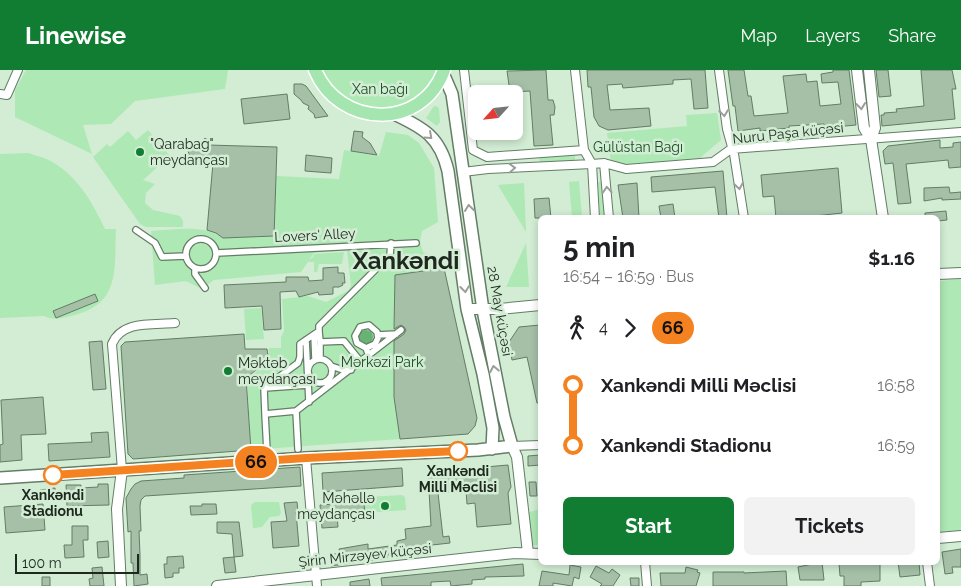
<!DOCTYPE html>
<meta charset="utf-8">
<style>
:root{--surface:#fff;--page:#f2f2f2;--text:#202124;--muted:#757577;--accent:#117d32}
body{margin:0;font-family:Raleway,sans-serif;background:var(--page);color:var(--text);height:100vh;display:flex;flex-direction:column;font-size:19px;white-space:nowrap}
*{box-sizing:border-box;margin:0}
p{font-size:16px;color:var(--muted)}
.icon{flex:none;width:28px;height:28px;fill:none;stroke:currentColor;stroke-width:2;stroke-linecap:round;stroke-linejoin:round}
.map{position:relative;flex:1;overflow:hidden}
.panel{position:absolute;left:538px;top:145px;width:402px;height:350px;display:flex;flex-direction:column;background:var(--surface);border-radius:8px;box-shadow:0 2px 8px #0003}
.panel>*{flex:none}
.badge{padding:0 10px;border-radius:16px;font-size:18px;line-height:32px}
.needle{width:32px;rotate:243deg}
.fabs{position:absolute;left:468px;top:15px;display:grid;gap:10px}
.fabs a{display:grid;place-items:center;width:55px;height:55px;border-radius:8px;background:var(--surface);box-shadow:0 2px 8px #0003;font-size:25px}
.scale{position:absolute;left:15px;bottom:12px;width:124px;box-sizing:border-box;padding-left:5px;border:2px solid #1e281f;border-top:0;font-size:14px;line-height:18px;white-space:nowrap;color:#1e281f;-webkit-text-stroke:4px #d2edd4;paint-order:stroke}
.map>.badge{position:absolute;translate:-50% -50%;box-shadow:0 0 0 2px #fff}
.legs{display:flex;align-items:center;gap:8px;height:55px;padding:0 25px;font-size:16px}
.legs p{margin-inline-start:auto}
.summary{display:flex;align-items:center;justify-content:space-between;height:85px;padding:0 25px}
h1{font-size:28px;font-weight:700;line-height:38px}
.primary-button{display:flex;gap:10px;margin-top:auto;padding:10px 25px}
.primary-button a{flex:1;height:58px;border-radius:8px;background:var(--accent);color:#fff;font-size:20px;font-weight:700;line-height:58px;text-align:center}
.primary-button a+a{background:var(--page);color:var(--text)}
ul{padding:0 25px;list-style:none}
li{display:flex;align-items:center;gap:18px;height:60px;font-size:19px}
li i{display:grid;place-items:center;width:8px;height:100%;margin:0 6px;background:currentColor}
li i::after{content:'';width:12px;height:12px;margin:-6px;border:4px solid;border-radius:50%;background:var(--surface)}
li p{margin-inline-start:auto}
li:first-child i{background:linear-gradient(#0000 50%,currentColor 0)}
li:last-child i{background:linear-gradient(currentColor 50%,#0000 0)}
header{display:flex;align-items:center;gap:30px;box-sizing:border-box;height:70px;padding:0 25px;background:var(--accent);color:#fff}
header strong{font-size:24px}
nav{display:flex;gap:28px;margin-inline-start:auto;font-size:18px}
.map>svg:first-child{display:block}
</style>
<header>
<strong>Linewise</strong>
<nav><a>Map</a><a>Layers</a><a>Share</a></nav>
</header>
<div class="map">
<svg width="961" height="516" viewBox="0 0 961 516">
<rect width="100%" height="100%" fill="#d2edd4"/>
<!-- green -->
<path fill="#aee8b5" d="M26,0H228L225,19L135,31L111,54L83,55L92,84L15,47V20Z
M323,0H437C412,52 349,50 323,0Z
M434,36H436L439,38L440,52L437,56L426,48Z
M717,43L721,70L700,88L626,95L611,93L607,63L687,56L686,45Z
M148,60L170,86L143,110L155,114L146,123L145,133L153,140L180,146L183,151V157H146L140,154L93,87L107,74L110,77L128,61L136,70Z
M386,62L408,65L419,73L434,98L438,152L422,161L420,172L423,182L443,192L468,364L251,380L247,309L269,292V278H281V267L284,261L282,229L308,226L326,232L348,221L351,216L347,180L314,183L309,190L313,187L314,184L344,182L342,194H319L317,202H314V192H308L301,202L214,210L202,219L186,211L155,215L151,161C173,160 204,154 223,168L274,166L276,106L339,109L344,80L379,86Z
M28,83C37,86 47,88 54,93C79,108 93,134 105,159H116C114,198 121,233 75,245C64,248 54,251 44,246L0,248V84Z
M575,85V91L540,93L539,87Z
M579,111L582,147H572L569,112Z
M600,111L602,113L604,147H600L598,113Z
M524,113L526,162L498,115Z
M526,173L529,217H506Z
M961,209V460L938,462V211Z
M261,238L264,269L246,270L244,239Z
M402,425L405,427L406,440L364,443V429L368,427Z
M255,432H279L281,443L279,446L270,447L262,457L253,458L251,435Z
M540,439V475H529L526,443Z"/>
<!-- water -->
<path fill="#68b273" d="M359 267a7 7 0 1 1 14 0a7 7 0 1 1-14 0Z"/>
<!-- building -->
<path fill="#a6c0a8" stroke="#637c65" d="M546,0L548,30H553L555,37L554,45H550L553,75L534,76L530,21L510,22L507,1Z
M587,0H705L708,38L694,39L691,9L673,10V14L623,18L622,14L607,15L610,40L649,38L651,56L608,60L599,56L594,47L591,17H588Z
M728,0H744L748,26H751L754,46L788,43L783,6L806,4L807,12L817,11L820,36L841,34L838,12L822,13L821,4L833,2V0H849L856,55L824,58V54L789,56V58L760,61V58L738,61L735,36H733L732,29Z
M876,0H888L891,26L879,27Z
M921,0H952L956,19H952L955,49L882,56L881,45H884V43L897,42L896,39L924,36Z
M294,14H302L306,16L328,46L315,48L314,44L308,39L309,36L303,33L301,30L294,24Z
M287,24L290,49L244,54L241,29Z
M354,61L363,62L362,67L370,73L377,85L351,81Z
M198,70L203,71L208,75L277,77L274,166L223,168L216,163L207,160L213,93L196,91L190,87L188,81L189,76L193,72Z
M940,70V78L953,77V73L961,72V97L949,98L948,90L906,94L911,133L898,134L893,93L885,94L883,81L888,76Z
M306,85L332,88L331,103L305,101Z
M838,98L842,143L797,148H776L774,126L763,127L761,105Z
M723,101L727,148H719L715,117L652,122L651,107Z
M637,113L639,148H623L618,115Z
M949,117L950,123L961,122V129L942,130V128L924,131V118Z
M549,128L551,148H535L534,129Z
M673,134L675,148H661L659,136Z
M946,141L947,150L938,151V148H925V143Z
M338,197V203H344L345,213H342L343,215L339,217H333V224L319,225L318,222L299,227L296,221L280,222L281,259L264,260L262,236L225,238L224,215L286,212V207H308L309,211L323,210V198Z
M444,198L477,348L475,356L468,364L400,369L394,327V271L404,264L406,260L404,257L401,255L394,259L395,205Z
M95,224L98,231L56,248L53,241Z
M540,255V333H537L527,287L512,290L509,272L519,257Z
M244,264L245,279H267L268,285L263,290L265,293L246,308L251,380L133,389L128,384L121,276L125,272Z
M102,271L106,319L93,320L89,272Z
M43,327L46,364L21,365L22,390L0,392V375L3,374L1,330Z
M108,362L110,387L49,391L48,374L92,372L91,363Z
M540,385V395L528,396V386Z
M508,395L511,417L508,423L511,454L477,457L475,433L467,434L466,421L438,423L443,467L449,466L450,473L432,475V482L416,483V481L387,485V488L331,496L330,485L340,483L339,479L368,474V479L397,475V471L406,469L405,459L431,456L428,402Z
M300,397L301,416L145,426L141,430L140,436L141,461H139L140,485V505L147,504L148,514L134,516L133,493H131V461L128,462L126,428L131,419L135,414L141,411L184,408V405Z
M402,398L403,416L323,422L322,403Z
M529,412H536L537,426H530Z
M98,414H108L109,435L67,436L66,415H81V418L98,417Z
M55,418L56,429L42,431L40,420Z
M297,432L298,442H296L299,476L273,478L271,452L287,451L284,433Z
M364,432L365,448H355V442L337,444L338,457L322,458L320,435Z
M43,434L45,460L6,463L4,437Z
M202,434H216L217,444L191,445L190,436H202Z
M217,452H239L243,486L234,487L232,464L217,463Z
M72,456H88V470H83L84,487L65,488L64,475H72Z
M108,471L109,487L98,488L97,472Z
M961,479V497H952L953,503L945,504L942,482Z
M183,486L184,498H179V503H173V507L165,508L164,494H167V487Z
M234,487L236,502L225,503L223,488Z
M822,492L824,510H800L798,497Z
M845,492H880V511L861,512V516H844V506H840L839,493Z
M898,492H919L920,505L900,507Z
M523,494L524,506L485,507V509L472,510V514L451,516L450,511L431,512V516H382L381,508Z
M570,495L581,497L579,509L574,507L572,516L553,513V516H539L542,501L569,505Z
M596,496L609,503L612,499L620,505L613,516H600L602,514L590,507Z
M102,497L104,516H90L89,509L93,508L92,498Z
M686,497L698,500L697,502L700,503L696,516H661L660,503H685Z
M786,501L787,516H713V502H744V503Z
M42,507H50V516H42Z
M630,508H639V516H631Z
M369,509L370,516H350V512Z"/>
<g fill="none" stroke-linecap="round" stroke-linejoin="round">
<!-- pedestrian casing -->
<g stroke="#647d66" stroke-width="8">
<path id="pedestrian" d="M136,160L155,173L162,187L185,186
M186 184a15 15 0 1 1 30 0a15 15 0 1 1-30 0Z
M217,183L416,173
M195,198V204L205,218
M319,261V256L390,185L391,173
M314,265L315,289
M378,265L396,264
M306,270L309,332
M320,272V288
M366,278L375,274L378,268L377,262L369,255L360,257L355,266L357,273L366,278L369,286
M308 301a12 12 0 1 1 24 0a12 12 0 1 1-24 0Z
M331,296L343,300H351
M265,318L308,315
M296,341L298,379
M265,344L264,318L298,293L300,287V274L319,261L320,272L344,271L361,292
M267,381L265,344L296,341L401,260"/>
</g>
<!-- minor casing -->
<g stroke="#647d66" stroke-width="10">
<path id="minor" d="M464,0L473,80L487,87L584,80
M575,0L584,80L592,94L604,93L626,99L713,92L731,79L961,62
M719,0L727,59L734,84L744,148
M0,24L7,25L18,0
M604,93L609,148
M463,102L488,99L592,94L595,148
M512,376L540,375
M306,388L317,516
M122,400L112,274C122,250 153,255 175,253
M645,492L647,516
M927,492L930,516"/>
</g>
<!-- tertiary casing -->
<g stroke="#647d66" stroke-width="12">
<path id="tertiary" d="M857,0L864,58L871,69L883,148
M869,0L875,58L871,69
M938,204L961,203
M467,239H499L540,235
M512,376L517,387L528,483
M938,468L961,466
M121,516L117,439L122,400
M217,516L515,483L540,484"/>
</g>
<!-- secondary casing -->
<g stroke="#647d66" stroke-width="14">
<path id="secondary" d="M394,44C424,58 440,67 448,101L467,239L483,304L493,358L492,379
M0,408L306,388L478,380L512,376L504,347L483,240L452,24L443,3"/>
</g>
<!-- primary casing -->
<g stroke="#fff" stroke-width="15">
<path id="primary" d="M315,0C339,58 422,61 444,0"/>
</g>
<!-- pedestrian -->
<use href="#pedestrian" stroke="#fff" stroke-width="5.5"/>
<!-- minor -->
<use href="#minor" stroke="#fff" stroke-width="8"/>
<!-- tertiary -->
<use href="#tertiary" stroke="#fff" stroke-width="10"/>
<!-- secondary -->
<use href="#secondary" stroke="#fff" stroke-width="11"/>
<!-- primary -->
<use href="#primary" stroke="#a4e5b0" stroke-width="12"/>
</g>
<!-- one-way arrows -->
<defs><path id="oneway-chevron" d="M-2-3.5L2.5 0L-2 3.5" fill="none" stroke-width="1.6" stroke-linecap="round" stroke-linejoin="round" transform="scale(1.25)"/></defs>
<g stroke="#9a9e9a">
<use href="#oneway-chevron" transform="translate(861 36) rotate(84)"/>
<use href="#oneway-chevron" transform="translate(724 43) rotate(83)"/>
<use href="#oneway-chevron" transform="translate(429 66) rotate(42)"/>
<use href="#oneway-chevron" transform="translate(512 98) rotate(-3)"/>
<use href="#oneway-chevron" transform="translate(739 116) rotate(81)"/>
<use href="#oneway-chevron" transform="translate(607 120) rotate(-94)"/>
<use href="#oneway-chevron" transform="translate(469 138) rotate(-97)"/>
<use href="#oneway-chevron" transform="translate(465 219) rotate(83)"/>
<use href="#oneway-chevron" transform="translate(494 299) rotate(-101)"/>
</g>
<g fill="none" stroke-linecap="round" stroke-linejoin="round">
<!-- line-1 casing -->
<g stroke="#fff" stroke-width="11">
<path id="line-1" d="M53,405L306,388L458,381"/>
</g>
<!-- line-1 -->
<use href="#line-1" stroke="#f58220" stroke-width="8"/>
</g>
<!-- markers -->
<g fill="#117d32" stroke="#d2edd4" stroke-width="2">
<circle cx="140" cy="82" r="5"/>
<circle cx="228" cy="301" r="5"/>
<circle cx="385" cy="436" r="5"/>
</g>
<g fill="#fff" stroke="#f58220" stroke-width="2.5">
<circle cx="458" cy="381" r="9"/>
<circle cx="53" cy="405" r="9"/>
</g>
<g text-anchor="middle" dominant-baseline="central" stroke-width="5" stroke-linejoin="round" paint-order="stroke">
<!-- park labels -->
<g font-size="14" fill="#194d24" stroke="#d2edd4">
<text x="380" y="19">Xan bağı</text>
<text x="638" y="77">Gülüstan Bağı</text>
<text x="382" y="292">Mərkəzi Park</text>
</g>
<!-- street labels -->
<g font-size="14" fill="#1e281f" stroke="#d2edd4">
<text transform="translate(788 63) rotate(-6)">Nuru Paşa küçəsi</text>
<text transform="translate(315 165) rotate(-3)">Lovers' Alley</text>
<text transform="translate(500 241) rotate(80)">28 May küçəsi</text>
<text transform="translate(365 485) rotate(-6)">Şirin Mirzəyev küçəsi</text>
</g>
<!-- poi labels -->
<g font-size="14" fill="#1e281f" stroke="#d2edd4" text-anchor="start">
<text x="150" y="74">"Qarabağ"<tspan x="150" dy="16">meydançası</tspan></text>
<text x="238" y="293">Məktəb<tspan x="238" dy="16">meydançası</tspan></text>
<text x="375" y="428" text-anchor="end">Məhəllə<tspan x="375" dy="16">meydançası</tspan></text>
</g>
<!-- stop labels -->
<g font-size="14" font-weight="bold" fill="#1e281f" stroke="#d2edd4">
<text x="458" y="401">Xankəndi<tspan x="458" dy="16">Milli Məclisi</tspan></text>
<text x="53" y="425">Xankəndi<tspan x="53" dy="16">Stadionu</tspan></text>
</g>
<!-- town labels -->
<g font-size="24" font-weight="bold" fill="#1e281f" stroke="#d2edd4">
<text x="406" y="190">Xankəndi</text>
</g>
</g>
</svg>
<div class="fabs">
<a><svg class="needle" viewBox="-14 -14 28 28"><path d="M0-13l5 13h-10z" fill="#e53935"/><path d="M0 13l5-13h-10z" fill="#757577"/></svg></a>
</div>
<div class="scale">100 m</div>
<b class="badge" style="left:256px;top:392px;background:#f58220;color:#111">66</b>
<section class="panel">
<div class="summary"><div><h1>5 min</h1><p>16:54 – 16:59 · Bus</p></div><b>$1.16</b></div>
<div class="legs"><svg class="icon" aria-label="walk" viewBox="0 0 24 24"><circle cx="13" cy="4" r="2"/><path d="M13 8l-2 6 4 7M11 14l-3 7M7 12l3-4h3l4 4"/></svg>4<svg class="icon" aria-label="forward" viewBox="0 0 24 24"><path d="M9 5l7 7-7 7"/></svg><b class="badge" style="background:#f58220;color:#111">66</b></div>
<ul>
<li><i style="color:#f58220"></i><b>Xankəndi Milli Məclisi</b><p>16:58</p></li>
<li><i style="color:#f58220"></i><b>Xankəndi Stadionu</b><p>16:59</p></li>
</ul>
<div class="primary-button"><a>Start</a><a>Tickets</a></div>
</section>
</div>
